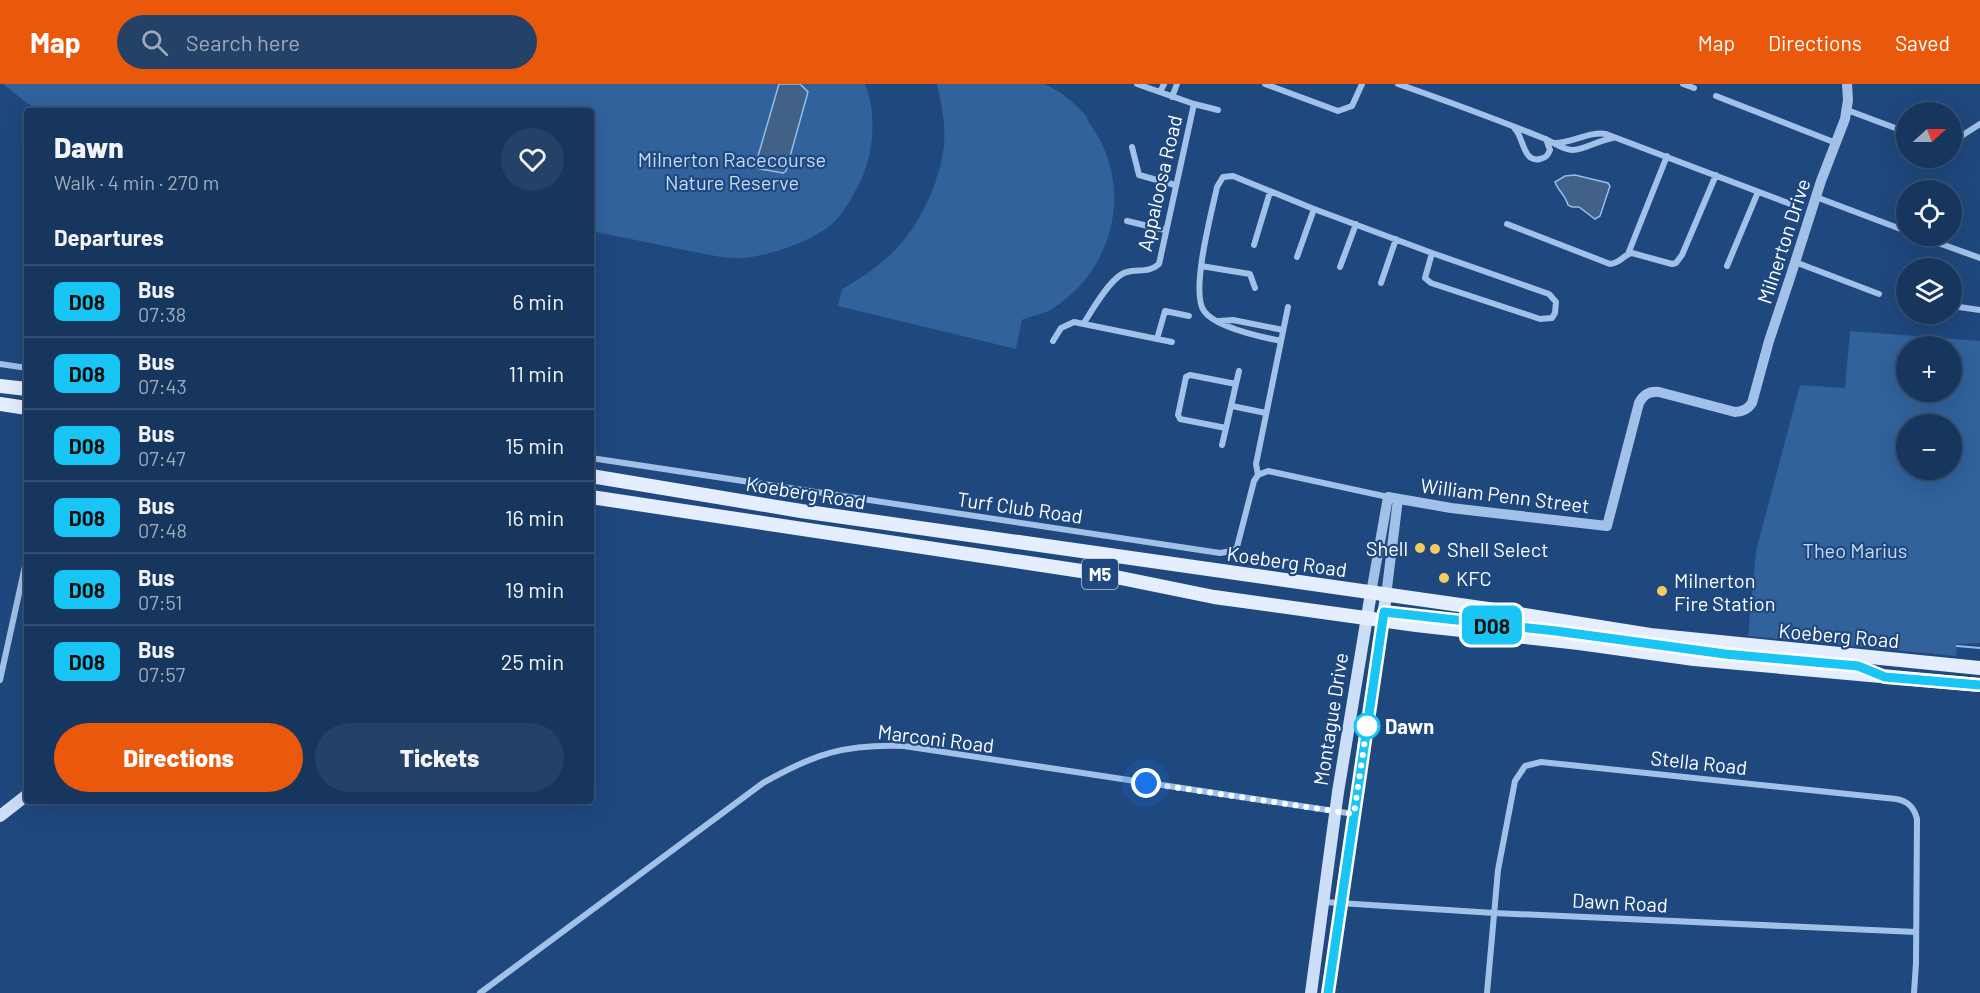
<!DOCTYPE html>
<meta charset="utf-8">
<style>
:root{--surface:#17365e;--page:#244167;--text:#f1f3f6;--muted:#9eabbc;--line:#365073;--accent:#ea580c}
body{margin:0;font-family:Barlow,sans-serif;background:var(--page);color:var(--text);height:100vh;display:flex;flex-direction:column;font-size:22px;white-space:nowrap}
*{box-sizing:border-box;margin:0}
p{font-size:20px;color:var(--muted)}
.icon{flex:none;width:33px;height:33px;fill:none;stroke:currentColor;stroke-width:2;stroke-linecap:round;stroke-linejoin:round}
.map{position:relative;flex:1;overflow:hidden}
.sheet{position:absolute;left:24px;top:24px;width:570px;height:696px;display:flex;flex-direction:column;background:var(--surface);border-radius:6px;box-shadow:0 6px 24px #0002,0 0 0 2px var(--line)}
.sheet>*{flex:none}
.badge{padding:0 12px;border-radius:9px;font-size:21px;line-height:39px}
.needle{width:39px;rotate:69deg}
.tools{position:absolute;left:1896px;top:18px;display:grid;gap:12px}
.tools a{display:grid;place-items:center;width:66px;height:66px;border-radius:50%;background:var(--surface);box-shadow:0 6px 24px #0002,0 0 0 2px var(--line);font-size:30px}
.you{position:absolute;width:30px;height:30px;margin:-15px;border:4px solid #fff;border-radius:50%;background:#1a73e8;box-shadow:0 0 0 9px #1a73e833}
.map>.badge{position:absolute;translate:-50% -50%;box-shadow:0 0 0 3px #fff}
h2{padding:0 30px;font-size:22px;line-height:54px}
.round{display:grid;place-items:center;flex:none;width:63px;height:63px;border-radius:32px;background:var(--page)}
.head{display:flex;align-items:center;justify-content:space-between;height:102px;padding:0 30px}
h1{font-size:28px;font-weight:800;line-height:45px}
.button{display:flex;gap:12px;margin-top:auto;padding:12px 30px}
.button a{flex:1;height:69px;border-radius:36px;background:var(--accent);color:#fff;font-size:24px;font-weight:800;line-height:69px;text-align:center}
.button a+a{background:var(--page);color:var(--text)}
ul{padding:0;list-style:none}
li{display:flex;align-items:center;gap:18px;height:72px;padding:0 30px;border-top:2px solid var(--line)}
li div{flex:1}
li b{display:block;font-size:22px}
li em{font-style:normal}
li .badge{min-width:66px;font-weight:700;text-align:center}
header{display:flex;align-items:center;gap:36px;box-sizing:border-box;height:84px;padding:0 30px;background:var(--accent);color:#fff}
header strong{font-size:28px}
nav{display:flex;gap:33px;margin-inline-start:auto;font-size:21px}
.search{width:420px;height:54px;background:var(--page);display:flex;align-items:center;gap:15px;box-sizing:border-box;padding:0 21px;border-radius:33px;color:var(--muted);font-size:22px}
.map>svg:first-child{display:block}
</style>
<header>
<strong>Map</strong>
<div class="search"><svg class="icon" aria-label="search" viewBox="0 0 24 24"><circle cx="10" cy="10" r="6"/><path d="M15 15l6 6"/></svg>Search here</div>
<nav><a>Map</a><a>Directions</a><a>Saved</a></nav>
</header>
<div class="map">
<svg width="1980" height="909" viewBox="0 0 1980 909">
<rect width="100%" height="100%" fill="#1f487e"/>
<!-- green -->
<path fill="#31629c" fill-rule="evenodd" d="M3,0H865C877,29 874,70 860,98C852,113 845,128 832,140C813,157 765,174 739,174C722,175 702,169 685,166C654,160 622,153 591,147V27H41L27,19Z
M937,0H1044C1061,7 1075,19 1087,33V36C1135,97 1117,184 1052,225C1044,230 1031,232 1022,236L1016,265L838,222L842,205C860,195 879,182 894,167C920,142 941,95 944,60C946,40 941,19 937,0Z
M1850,247L1980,257V559L1957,560L1956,572L1748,552L1756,467L1800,301L1845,304ZM1952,262V308H1906V262ZM1952,340V386H1906V340Z"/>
<!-- water -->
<path fill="#426189" stroke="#95bce9" stroke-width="1.5" d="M779,0H800L808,8L786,87L783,89L760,85L757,83L756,79Z
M1575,91L1608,99L1610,102L1600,132L1595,135L1579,123H1572L1568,121C1565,110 1558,107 1555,98L1565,92Z"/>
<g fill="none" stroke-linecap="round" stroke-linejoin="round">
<!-- stream -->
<path stroke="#95bce9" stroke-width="2" d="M1957,562L1980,564"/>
<!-- minor -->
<path stroke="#a2c1e8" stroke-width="6" d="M1265,0L1338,27L1352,22L1362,0
M1398,0C1447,17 1495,35 1543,54C1552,57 1564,67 1573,66C1584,66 1599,56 1613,54
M1683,0L1694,4
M1160,8L1164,0
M1716,12L1836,59
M1172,13L1177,0
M1194,20L1218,26
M1847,26L1906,48
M1515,45C1524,54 1523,79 1540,75C1546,74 1548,71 1550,66L1546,55
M1952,58L1980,40
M1555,59C1573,59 1589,47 1606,50L1793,121
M1132,63L1139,91L1175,101
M1816,113L1906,147
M1127,137L1165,146
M1507,140L1610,180C1621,179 1623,171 1632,169L1672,180L1676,179L1682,171L1716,91
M1919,152L1980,174
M1254,161L1270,108
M1432,169L1549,210L1556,218L1555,229L1552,234L1540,235L1431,199L1425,194Z
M1628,170L1667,72
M1297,173L1314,125
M1795,178L1879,210
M1201,182L1250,190L1255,204
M1727,182L1758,108
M1340,183L1356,140
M1381,199L1396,155
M1952,222L1980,226
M1219,237L1233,236L1283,246
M1084,239C1092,226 1112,191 1127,188C1139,185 1149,189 1159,180L1194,20L1137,0
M1157,255L1165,227L1189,232
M1053,257L1061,244L1074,238L1172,258
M1281,257C1261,253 1215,243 1204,227C1190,208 1212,127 1217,103L1223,93L1233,92L1314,125L1432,169
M0,280L27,284
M1190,291L1236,300L1226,344L1180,335L1178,331L1186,293Z
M1236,300L1239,287
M1232,322L1266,329
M1222,361L1226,344
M591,374L1220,469L1232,467L1237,463L1254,397L1258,391L1268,387L1388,413
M1258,391L1256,380L1288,223
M0,596L27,473
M1324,818L1494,829L1916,848
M480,909L763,699C814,670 844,660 904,662L1354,730
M1487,909L1498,786L1515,697L1525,682L1541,678L1896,715C1908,717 1914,723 1917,735L1916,879L1914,909"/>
<!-- tertiary -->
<path stroke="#a2c1e8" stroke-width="10" d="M1371,509L1388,413L1451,424L1607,442L1639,319C1643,311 1650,307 1659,308L1735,328C1743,328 1748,325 1752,319L1769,257L1790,194L1821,97L1845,35L1848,16L1847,0
M1386,512L1398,415"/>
<!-- secondary -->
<path stroke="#cddff6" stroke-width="12" d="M0,732L27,711
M1311,909L1338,708L1371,509
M1328,909L1386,512"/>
<!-- primary -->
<path stroke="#e4eefe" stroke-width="14" d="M0,302L27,305
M0,320L27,324
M591,392L801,427L1488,525L1650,551L1980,584
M591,413L1101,490L1214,513L1416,541L1579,559L1694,575L1980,601"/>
</g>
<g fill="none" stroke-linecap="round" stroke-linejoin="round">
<!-- line casing -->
<g stroke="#fff" stroke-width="14">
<path id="line" d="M1328,909L1384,528L1556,547L1725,570L1858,582L1885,593L1980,601"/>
</g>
<!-- line -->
<use href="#line" stroke="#18c5f4" stroke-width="9"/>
<!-- walk -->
<path stroke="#fff" stroke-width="6" stroke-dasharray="0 10.8" d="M1146,699L1354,730L1367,642"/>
</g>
<!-- markers -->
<g fill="#f6cb61" stroke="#1f487e" stroke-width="2">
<circle cx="1420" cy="464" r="6"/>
<circle cx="1435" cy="465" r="6"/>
<circle cx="1444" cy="494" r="6"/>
<circle cx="1662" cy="507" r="6"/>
</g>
<circle fill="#fff" stroke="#18c5f4" stroke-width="3" cx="1367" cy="642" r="12"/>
<g text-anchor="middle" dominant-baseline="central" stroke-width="4.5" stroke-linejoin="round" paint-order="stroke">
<!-- shield labels -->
<rect fill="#1f487e" stroke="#bcc8d8" stroke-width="1.5" x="1082" y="475" width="36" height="30" rx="4.5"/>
<g font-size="18" font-weight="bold" fill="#fff">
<text x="1100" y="490">M5</text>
</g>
<!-- park labels -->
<g font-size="20" fill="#c6dcf6" stroke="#1f487e">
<text x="732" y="75">Milnerton Racecourse<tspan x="732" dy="23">Nature Reserve</tspan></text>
<text x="1855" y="466">Theo Marius</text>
</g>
<!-- street labels -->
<g font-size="20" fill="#fff" stroke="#1f487e">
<text transform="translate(1159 99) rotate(-77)">Appaloosa Road</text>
<text transform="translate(1783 157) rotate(-72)">Milnerton Drive</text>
<text transform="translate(806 408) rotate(9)">Koeberg Road</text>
<text transform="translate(1505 411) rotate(7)">William Penn Street</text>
<text transform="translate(1020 423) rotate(8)">Turf Club Road</text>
<text transform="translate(1287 477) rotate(8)">Koeberg Road</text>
<text transform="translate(1839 551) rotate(5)">Koeberg Road</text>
<text transform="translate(1330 635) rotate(-81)">Montague Drive</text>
<text transform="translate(936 654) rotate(7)">Marconi Road</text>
<text transform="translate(1699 678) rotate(6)">Stella Road</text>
<text transform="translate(1620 818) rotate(3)">Dawn Road</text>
</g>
<!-- poi labels -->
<g font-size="20" fill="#fff" stroke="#1f487e" text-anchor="start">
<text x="1408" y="464" text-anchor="end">Shell</text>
<text x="1447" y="465">Shell Select</text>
<text x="1456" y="494">KFC</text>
<text x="1674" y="496">Milnerton<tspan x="1674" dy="23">Fire Station</tspan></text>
</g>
<!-- stop labels -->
<g font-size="20" font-weight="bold" fill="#fff" stroke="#1f487e" text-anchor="start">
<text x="1385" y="642">Dawn</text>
</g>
</g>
</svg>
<div class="tools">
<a><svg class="needle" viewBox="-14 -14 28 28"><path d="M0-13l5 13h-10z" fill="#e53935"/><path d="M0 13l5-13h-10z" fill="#9eabbc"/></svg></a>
<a><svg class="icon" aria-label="locate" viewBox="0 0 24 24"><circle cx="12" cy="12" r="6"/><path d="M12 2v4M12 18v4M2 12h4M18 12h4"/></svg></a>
<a><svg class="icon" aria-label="layers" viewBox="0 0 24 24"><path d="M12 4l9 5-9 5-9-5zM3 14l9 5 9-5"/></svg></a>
<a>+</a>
<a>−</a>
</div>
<div class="you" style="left:1146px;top:699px"></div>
<b class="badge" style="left:1492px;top:541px;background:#18c5f4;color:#111">D08</b>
<section class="sheet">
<div class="head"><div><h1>Dawn</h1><p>Walk · 4 min · 270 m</p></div><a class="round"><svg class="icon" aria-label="heart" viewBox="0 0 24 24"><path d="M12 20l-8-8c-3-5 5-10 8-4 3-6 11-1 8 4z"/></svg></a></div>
<h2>Departures</h2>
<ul>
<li><span class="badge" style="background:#18c5f4;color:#111">D08</span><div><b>Bus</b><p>07:38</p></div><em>6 min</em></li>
<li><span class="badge" style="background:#18c5f4;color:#111">D08</span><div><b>Bus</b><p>07:43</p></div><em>11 min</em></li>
<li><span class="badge" style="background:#18c5f4;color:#111">D08</span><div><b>Bus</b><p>07:47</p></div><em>15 min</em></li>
<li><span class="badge" style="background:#18c5f4;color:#111">D08</span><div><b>Bus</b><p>07:48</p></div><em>16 min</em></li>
<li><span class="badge" style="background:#18c5f4;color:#111">D08</span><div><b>Bus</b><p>07:51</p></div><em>19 min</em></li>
<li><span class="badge" style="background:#18c5f4;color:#111">D08</span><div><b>Bus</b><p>07:57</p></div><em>25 min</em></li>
</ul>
<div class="button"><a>Directions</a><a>Tickets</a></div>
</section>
</div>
